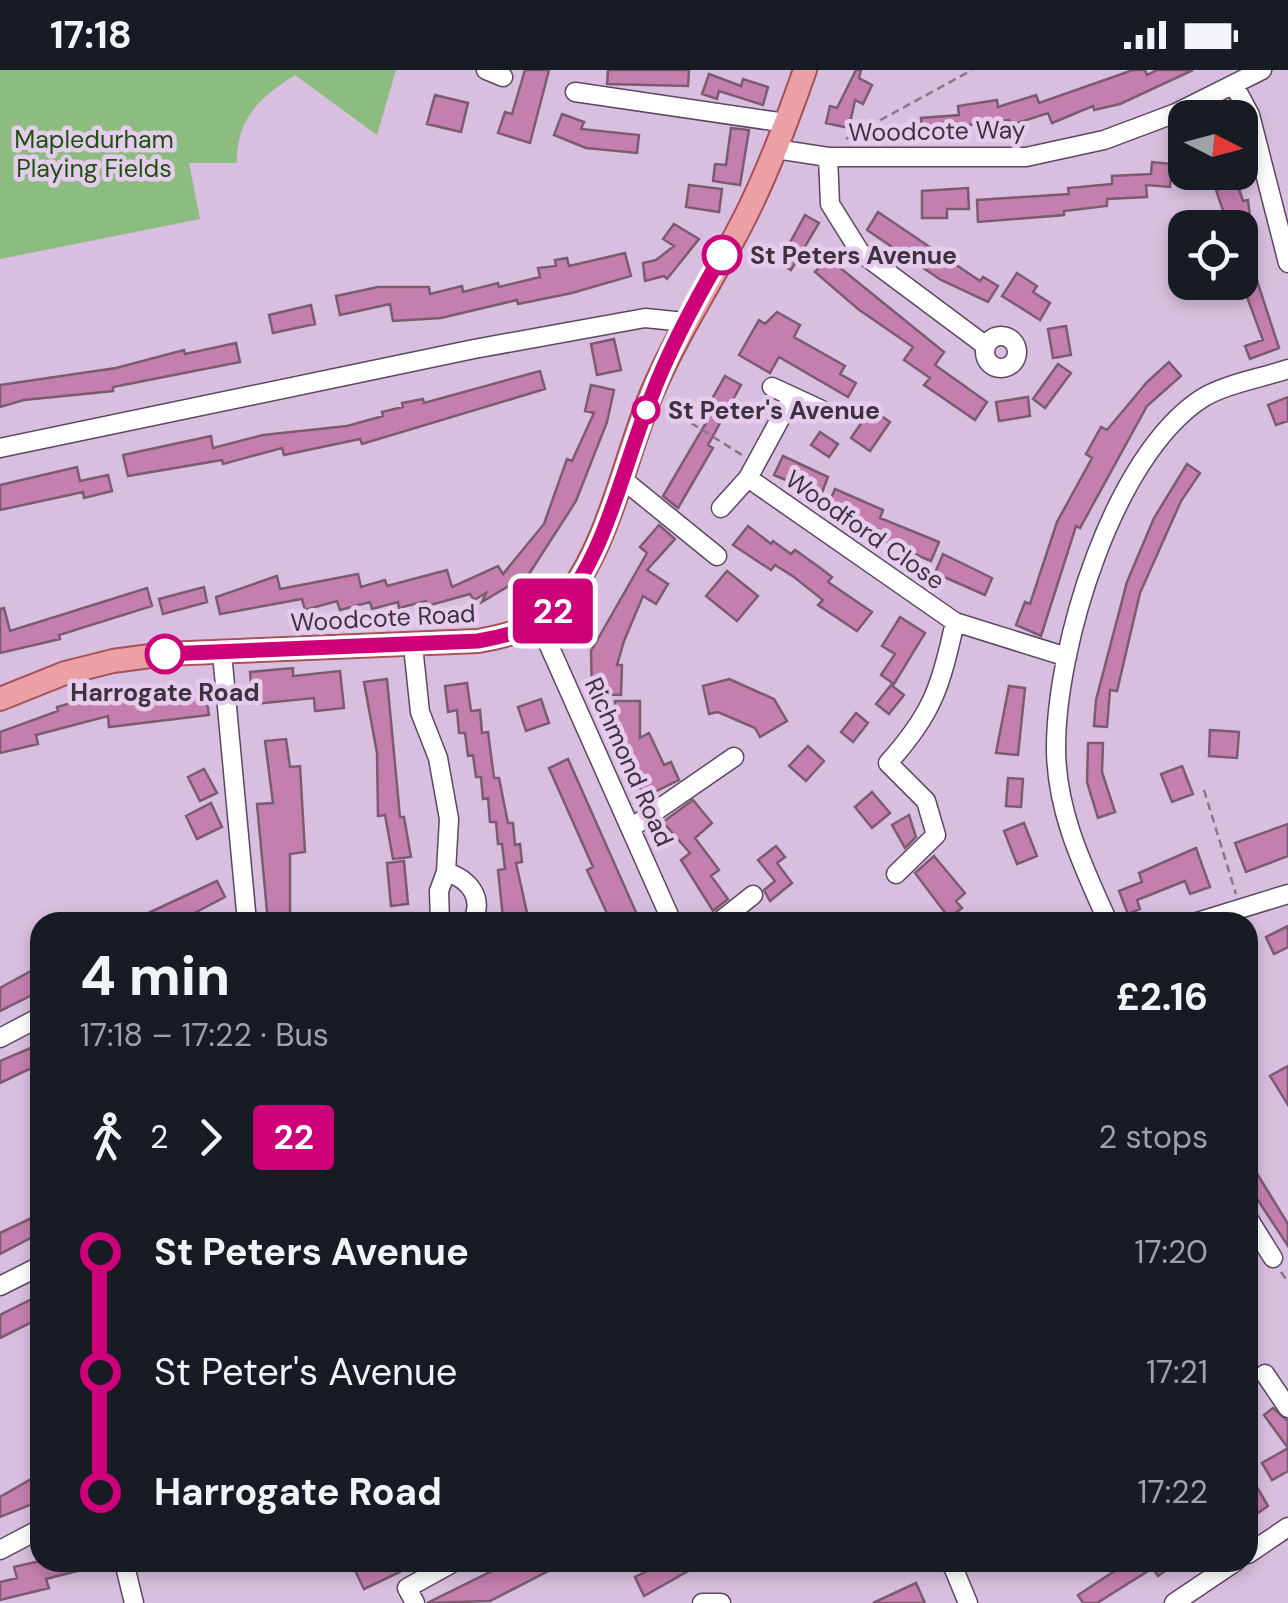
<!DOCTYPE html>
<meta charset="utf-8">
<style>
:root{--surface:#171b24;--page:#242831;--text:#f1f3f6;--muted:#9ea1a6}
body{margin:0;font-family:"DM Sans",sans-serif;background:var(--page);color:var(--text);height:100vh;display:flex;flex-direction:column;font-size:38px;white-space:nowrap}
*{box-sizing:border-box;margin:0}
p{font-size:32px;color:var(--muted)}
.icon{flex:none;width:55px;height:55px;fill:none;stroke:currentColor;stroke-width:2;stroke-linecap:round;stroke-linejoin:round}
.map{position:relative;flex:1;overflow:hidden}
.details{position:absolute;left:30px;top:842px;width:1228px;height:660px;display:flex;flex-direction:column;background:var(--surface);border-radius:30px;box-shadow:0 5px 15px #0003}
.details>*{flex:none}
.badge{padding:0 20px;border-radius:8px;font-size:35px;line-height:65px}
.needle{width:65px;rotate:96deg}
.fabs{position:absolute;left:1168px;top:30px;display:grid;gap:20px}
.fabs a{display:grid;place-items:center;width:90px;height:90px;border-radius:20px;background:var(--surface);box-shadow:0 5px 15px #0003;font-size:50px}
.map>.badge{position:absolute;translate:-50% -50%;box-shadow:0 0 0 5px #fff}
.legs{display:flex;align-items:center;gap:15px;height:110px;padding:0 50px;font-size:32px}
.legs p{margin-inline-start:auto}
.headline{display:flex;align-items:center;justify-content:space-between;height:170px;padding:0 50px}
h1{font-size:55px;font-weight:800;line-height:75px}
ul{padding:0 50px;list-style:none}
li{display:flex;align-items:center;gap:35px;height:120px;font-size:38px}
li i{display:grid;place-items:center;width:15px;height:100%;margin:0 12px;background:currentColor}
li i::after{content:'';width:25px;height:25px;margin:-12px;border:8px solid;border-radius:50%;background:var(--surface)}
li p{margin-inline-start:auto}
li:first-child i{background:linear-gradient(#0000 50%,currentColor 0)}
li:last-child i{background:linear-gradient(currentColor 50%,#0000 0)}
.status{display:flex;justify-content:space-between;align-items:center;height:70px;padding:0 50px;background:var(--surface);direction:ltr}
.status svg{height:28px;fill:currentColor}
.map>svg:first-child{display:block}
</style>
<div class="status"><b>17:18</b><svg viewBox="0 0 49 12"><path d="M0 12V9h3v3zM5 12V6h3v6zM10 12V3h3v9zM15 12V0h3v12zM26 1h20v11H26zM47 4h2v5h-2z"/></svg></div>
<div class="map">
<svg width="1288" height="1533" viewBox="0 0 1288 1533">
<rect width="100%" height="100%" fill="#d9bfdf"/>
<!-- green -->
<path fill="#8cbc80" d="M0,0H396L377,65L295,5C260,27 236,49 237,93H189L200,149L0,189Z"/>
<!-- building -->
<path fill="#c57faf" stroke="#7b5b70" stroke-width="2.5" d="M525,0H549L530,73L498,63L505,42L512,44Z
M608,0H689L688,16L607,14Z
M856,0H861L859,8L872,15L863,34L855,30L849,58L826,53L830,36L837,38Z
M1133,0H1145L1147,5L1157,0H1193L1120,34L1094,40L1093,36L1052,53L1048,43L1011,55L1009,50L944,58L945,67L923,69L921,48L959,45L958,36L997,30L998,37L1036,25L1039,33Z
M709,4L741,16L743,9L768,17L763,35L719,21L717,29L702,24Z
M435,25L468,33L461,62L427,54Z
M562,44L584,52L581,59L639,65L637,83L586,78L554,65Z
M731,58L749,60L740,115L713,111L715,94L726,95Z
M1152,92L1172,94L1170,117L1146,115L1147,127L1107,129V136L1064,141V145L978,152L977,130L1069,124L1068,118L1112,114V106L1151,104Z
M1237,113L1243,131L1248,130L1254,182L1248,183L1279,278L1250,289L1245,276L1263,270L1240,208V158H1229L1216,120Z
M689,115L722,119L719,142L686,137Z
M968,118L969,139H947V148H922V121Z
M878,142L980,211L983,207L998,216L988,232L941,210L867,160Z
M805,145L819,153L791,200L779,193Z
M674,154L699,169L667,209L664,206L645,211L643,193L656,190L674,176L663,169Z
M625,183L631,206L572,223L518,234L517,230L441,248L393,251L390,234L340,245L336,226L378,217H429L430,224L462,216L463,222L498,213L499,217L540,207L538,198L556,196L555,190L567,188L569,196Z
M828,188L944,282L935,295L987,332L975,350L924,315L930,308L904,290L913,277L858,239L815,202Z
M1017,203L1037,216L1033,222L1050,233L1040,250L1002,226Z
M311,235L315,254L273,263L269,245Z
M777,242L800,255L794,267L845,296L840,304L856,313L848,327L779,287L770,303L739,285L759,250L765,254Z
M1066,256L1071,285L1053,288L1048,259Z
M614,269L621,300L597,305L591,274Z
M236,273L240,292L113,317V321L24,330L0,337V315L116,298L184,280L185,284Z
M1169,292L1181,306L1147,336L1080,458L1076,456L1041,566L1016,555L1025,532L1030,534L1057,452L1092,388L1086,384L1101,357L1107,360L1147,312Z
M1058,294L1071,303L1045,338L1033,329Z
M540,301L545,319L362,374L360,369L284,385L282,378L223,394L222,390L128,406L123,385L211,366L213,378L263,365L347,356L383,346L382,342L403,337L402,333L423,329L424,333Z
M725,306L741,315L708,375L713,378L678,438L663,426L706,353L700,350Z
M591,315L614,320L607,352L576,431L529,504L482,532L486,523L474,530L470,524L427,536L426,531L399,538L398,532L372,539L370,532L340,540L337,531L305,540L302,529L220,544L216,527L277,506L280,519L358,504L361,517L385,510L387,516L447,500L452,517L498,496L503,504L544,454L567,389L572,391L594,343L585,341Z
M1028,327L1030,346L999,351L996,332Z
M1288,327V351L1276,355L1268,335Z
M871,339L890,352L870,381L851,368Z
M820,362L838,374L829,387L811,375Z
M783,386L828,407L821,425L774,405Z
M1187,394L1200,403L1181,431L1140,523L1117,621L1110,620L1107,657L1094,656L1096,630L1127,512L1154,448Z
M77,397L80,411L108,405L112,421L84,428L83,422L0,440V415Z
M835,419L883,440L880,448L939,472L931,491L881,470L884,463L827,438Z
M659,455L675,469L647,500L668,514L656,534L643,526L624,571L617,595H622L621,625L592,624L591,581L647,483L640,477Z
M748,456L771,474L773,471L791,484L795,480L819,497L832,507L828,512L872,542L857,561L818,535L823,530L794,507L775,495L771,500L733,475Z
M943,484L992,508L985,525L935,503Z
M727,501L758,526L737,551L706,526Z
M204,517L207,532L163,544L159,529Z
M147,518L152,536L59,565L60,569L0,583V539L4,538L10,561Z
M900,547L925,563L894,614L881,605L895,584L882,576Z
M293,598V606L340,601L344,638L315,641L314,628L253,634L250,602Z
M387,609L400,747H404L411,787L393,789L385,745L378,746L377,683L364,612Z
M729,609L774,629L787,651L760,667L755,658L718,642L709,644L703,616Z
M467,613L471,641L480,640L482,663L488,662L494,708H499L508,753H513L515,775L520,774L522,792L516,793L529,852L503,848L498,800L505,799L502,774H498L496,752H490L488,728L483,729L481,707H476L473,685L468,686L465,663H459L457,640L448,642L445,616Z
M891,615L904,625L889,644L876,634Z
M1009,616L1025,618L1018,685L996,683Z
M205,619L209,645L109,657L108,646L36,665L38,674L0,683V662L58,641L57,637L91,627L93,633Z
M541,629L549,653L526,661L518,637Z
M615,631H640V668L649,663L664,695L671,692L679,710L644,727L615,660Z
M856,643L868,653L853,672L841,662Z
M1210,660L1239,662L1237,688L1209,686Z
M286,669L290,697L300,696L305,782L290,784V852H268L257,734L273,733L265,671Z
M1088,673H1103L1102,702L1115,742L1098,748L1087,712Z
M808,676L824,691L806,711L789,696Z
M568,689L639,849L632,852H611L587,800L593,797L549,698Z
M1182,696L1193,724L1172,732L1161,704Z
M204,699L217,723L200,731L188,707Z
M1008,708L1023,709L1021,737L1006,736Z
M872,722L890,743L872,758L855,737Z
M693,730L712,753L695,768L719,800L711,806L728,829L713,841L681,790L690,783L663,752Z
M211,733L222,757L197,769L186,746Z
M909,745L916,767L905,778L892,755Z
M1024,753L1037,786L1017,794L1004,761Z
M1288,754V786L1246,802L1235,773Z
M776,776L785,787L777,793L792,813L770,831L764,820L775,811L758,790Z
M1196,778L1210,817L1190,824L1185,811L1137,830L1140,839L1128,844L1119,821L1142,812L1139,803Z
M934,786L965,823L956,831L962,838L949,848L915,803Z
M404,791L408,834L391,836L387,793Z
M217,811L225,827L183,849L180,845L165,852H129Z
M1288,856V877L1274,884L1266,867Z
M40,896V921L0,941V918Z
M40,974V994L0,1013V991Z
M1288,996V1035L1270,1006Z
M1248,1089L1288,1154V1176L1248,1115Z
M40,1144V1163L0,1184V1163Z
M40,1225V1248L0,1268V1245Z
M1273,1338L1288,1351V1401L1272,1410L1262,1393L1288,1378L1264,1345Z
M1248,1402L1268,1436L1248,1450Z
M40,1404V1431L0,1447V1427Z
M40,1491L92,1492L93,1497L46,1509L49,1518L0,1530V1512L17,1508L14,1497Z
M351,1492H395L400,1502L364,1519Z
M510,1492H566L490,1531L427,1533Z
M665,1492H704L644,1526L635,1507Z
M1116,1492H1178L1158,1506L1153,1498L1097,1533H1083L1078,1525L1119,1498Z
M916,1513L925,1533H873Z"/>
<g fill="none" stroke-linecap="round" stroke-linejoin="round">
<!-- minor casing -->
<g stroke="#5c4661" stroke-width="21">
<path id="minor" d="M486,0L503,7
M1234,15L1250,45L1288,193
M575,22L786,53
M776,79L828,87H1026L1104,70L1176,43L1262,0
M828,87L830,134L860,182L986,276
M985 282a16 16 0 1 1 32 0a16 16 0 1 1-32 0Z
M772,317L826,342
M0,378L474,279L645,248L685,252
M621,408L717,486
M748,408L791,329
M721,438L748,408L955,552L1067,587
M539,553L672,852
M413,576L420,642L438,688L449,749L446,802L439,821L440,852
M222,583L247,852
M631,758L734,687
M446,802C469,809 485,828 472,852
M896,804L936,765L926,731L888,693C933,643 940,618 955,552
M719,852L753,825
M1108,852C1083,796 1056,741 1056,678C1056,576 1113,387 1201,329C1224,314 1262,308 1288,299
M1197,852L1288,824
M0,968L40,947
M1248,1148L1273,1188
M0,1216L40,1196
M1265,1304L1288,1338
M0,1480L40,1459
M1248,1484L1288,1457
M124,1492L134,1533
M951,1492L968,1533
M415,1533L407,1518L454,1492
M702,1533H721
M1174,1533L1235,1492"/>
</g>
<!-- major casing -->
<g stroke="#a45159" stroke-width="26">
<path id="major" d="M0,629L65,603L113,591L165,584L478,571C511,565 542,557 565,529C608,477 625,388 651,325C679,258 720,200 751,135C772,91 789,46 805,0"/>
</g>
<!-- path -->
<path stroke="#88768d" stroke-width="2.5" stroke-dasharray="8 5" stroke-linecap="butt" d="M846,69L972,0
M669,339L742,385
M1204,720L1236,824
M1281,1202L1288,1212"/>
<!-- minor -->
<use href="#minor" stroke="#fff" stroke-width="18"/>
<!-- major -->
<use href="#major" stroke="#eaa0a4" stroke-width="22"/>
</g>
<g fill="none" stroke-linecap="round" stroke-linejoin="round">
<!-- line-1 casing -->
<g stroke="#fff" stroke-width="22">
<path id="line-1" d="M165,584L478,571C512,565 543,557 566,529C607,478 625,391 650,330C669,279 695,231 722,185"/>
</g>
<!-- line-1 -->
<use href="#line-1" stroke="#cd007a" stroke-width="15"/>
</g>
<!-- markers -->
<g fill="#fff" stroke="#cd007a" stroke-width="5">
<circle cx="722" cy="185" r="18"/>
<circle cx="646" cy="340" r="12"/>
<circle cx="165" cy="584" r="18"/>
</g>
<g text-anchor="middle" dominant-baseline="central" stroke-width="9" stroke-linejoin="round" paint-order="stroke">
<!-- street labels -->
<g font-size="25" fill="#3d3340" stroke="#e6ccec">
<text transform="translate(937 61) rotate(-1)">Woodcote Way</text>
<text transform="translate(865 460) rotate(35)">Woodford Close</text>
<text transform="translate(383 548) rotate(-3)">Woodcote Road</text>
<text transform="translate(629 692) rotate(66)">Richmond Road</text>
</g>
<!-- park labels -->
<g font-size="25" fill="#1f5110" stroke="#e6ccec">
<text x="94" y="69">Mapledurham<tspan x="94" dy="29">Playing Fields</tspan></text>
</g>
<!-- stop labels -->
<g font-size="25" font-weight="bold" fill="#3d3340" stroke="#e6ccec" text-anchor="start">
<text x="750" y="185">St Peters Avenue</text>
<text x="668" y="340">St Peter's Avenue</text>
<text x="165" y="622" text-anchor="middle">Harrogate Road</text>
</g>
</g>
</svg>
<div class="fabs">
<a><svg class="needle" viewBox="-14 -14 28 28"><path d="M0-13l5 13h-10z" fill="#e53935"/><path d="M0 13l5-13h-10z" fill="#9ea1a6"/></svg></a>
<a><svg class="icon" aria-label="locate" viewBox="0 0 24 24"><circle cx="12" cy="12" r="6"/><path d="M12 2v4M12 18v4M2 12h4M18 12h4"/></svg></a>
</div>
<b class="badge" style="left:553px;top:541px;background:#cd007a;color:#fff">22</b>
<section class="details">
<div class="headline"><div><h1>4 min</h1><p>17:18 – 17:22 · Bus</p></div><b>£2.16</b></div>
<div class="legs"><svg class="icon" aria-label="walk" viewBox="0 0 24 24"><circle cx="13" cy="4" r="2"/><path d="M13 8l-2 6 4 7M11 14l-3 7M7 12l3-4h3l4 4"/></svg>2<svg class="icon" aria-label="forward" viewBox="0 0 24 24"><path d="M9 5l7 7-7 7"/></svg><b class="badge" style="background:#cd007a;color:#fff">22</b><p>2 stops</p></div>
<ul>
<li><i style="color:#cd007a"></i><b>St Peters Avenue</b><p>17:20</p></li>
<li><i style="color:#cd007a"></i><span>St Peter's Avenue</span><p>17:21</p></li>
<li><i style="color:#cd007a"></i><b>Harrogate Road</b><p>17:22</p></li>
</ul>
</section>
</div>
